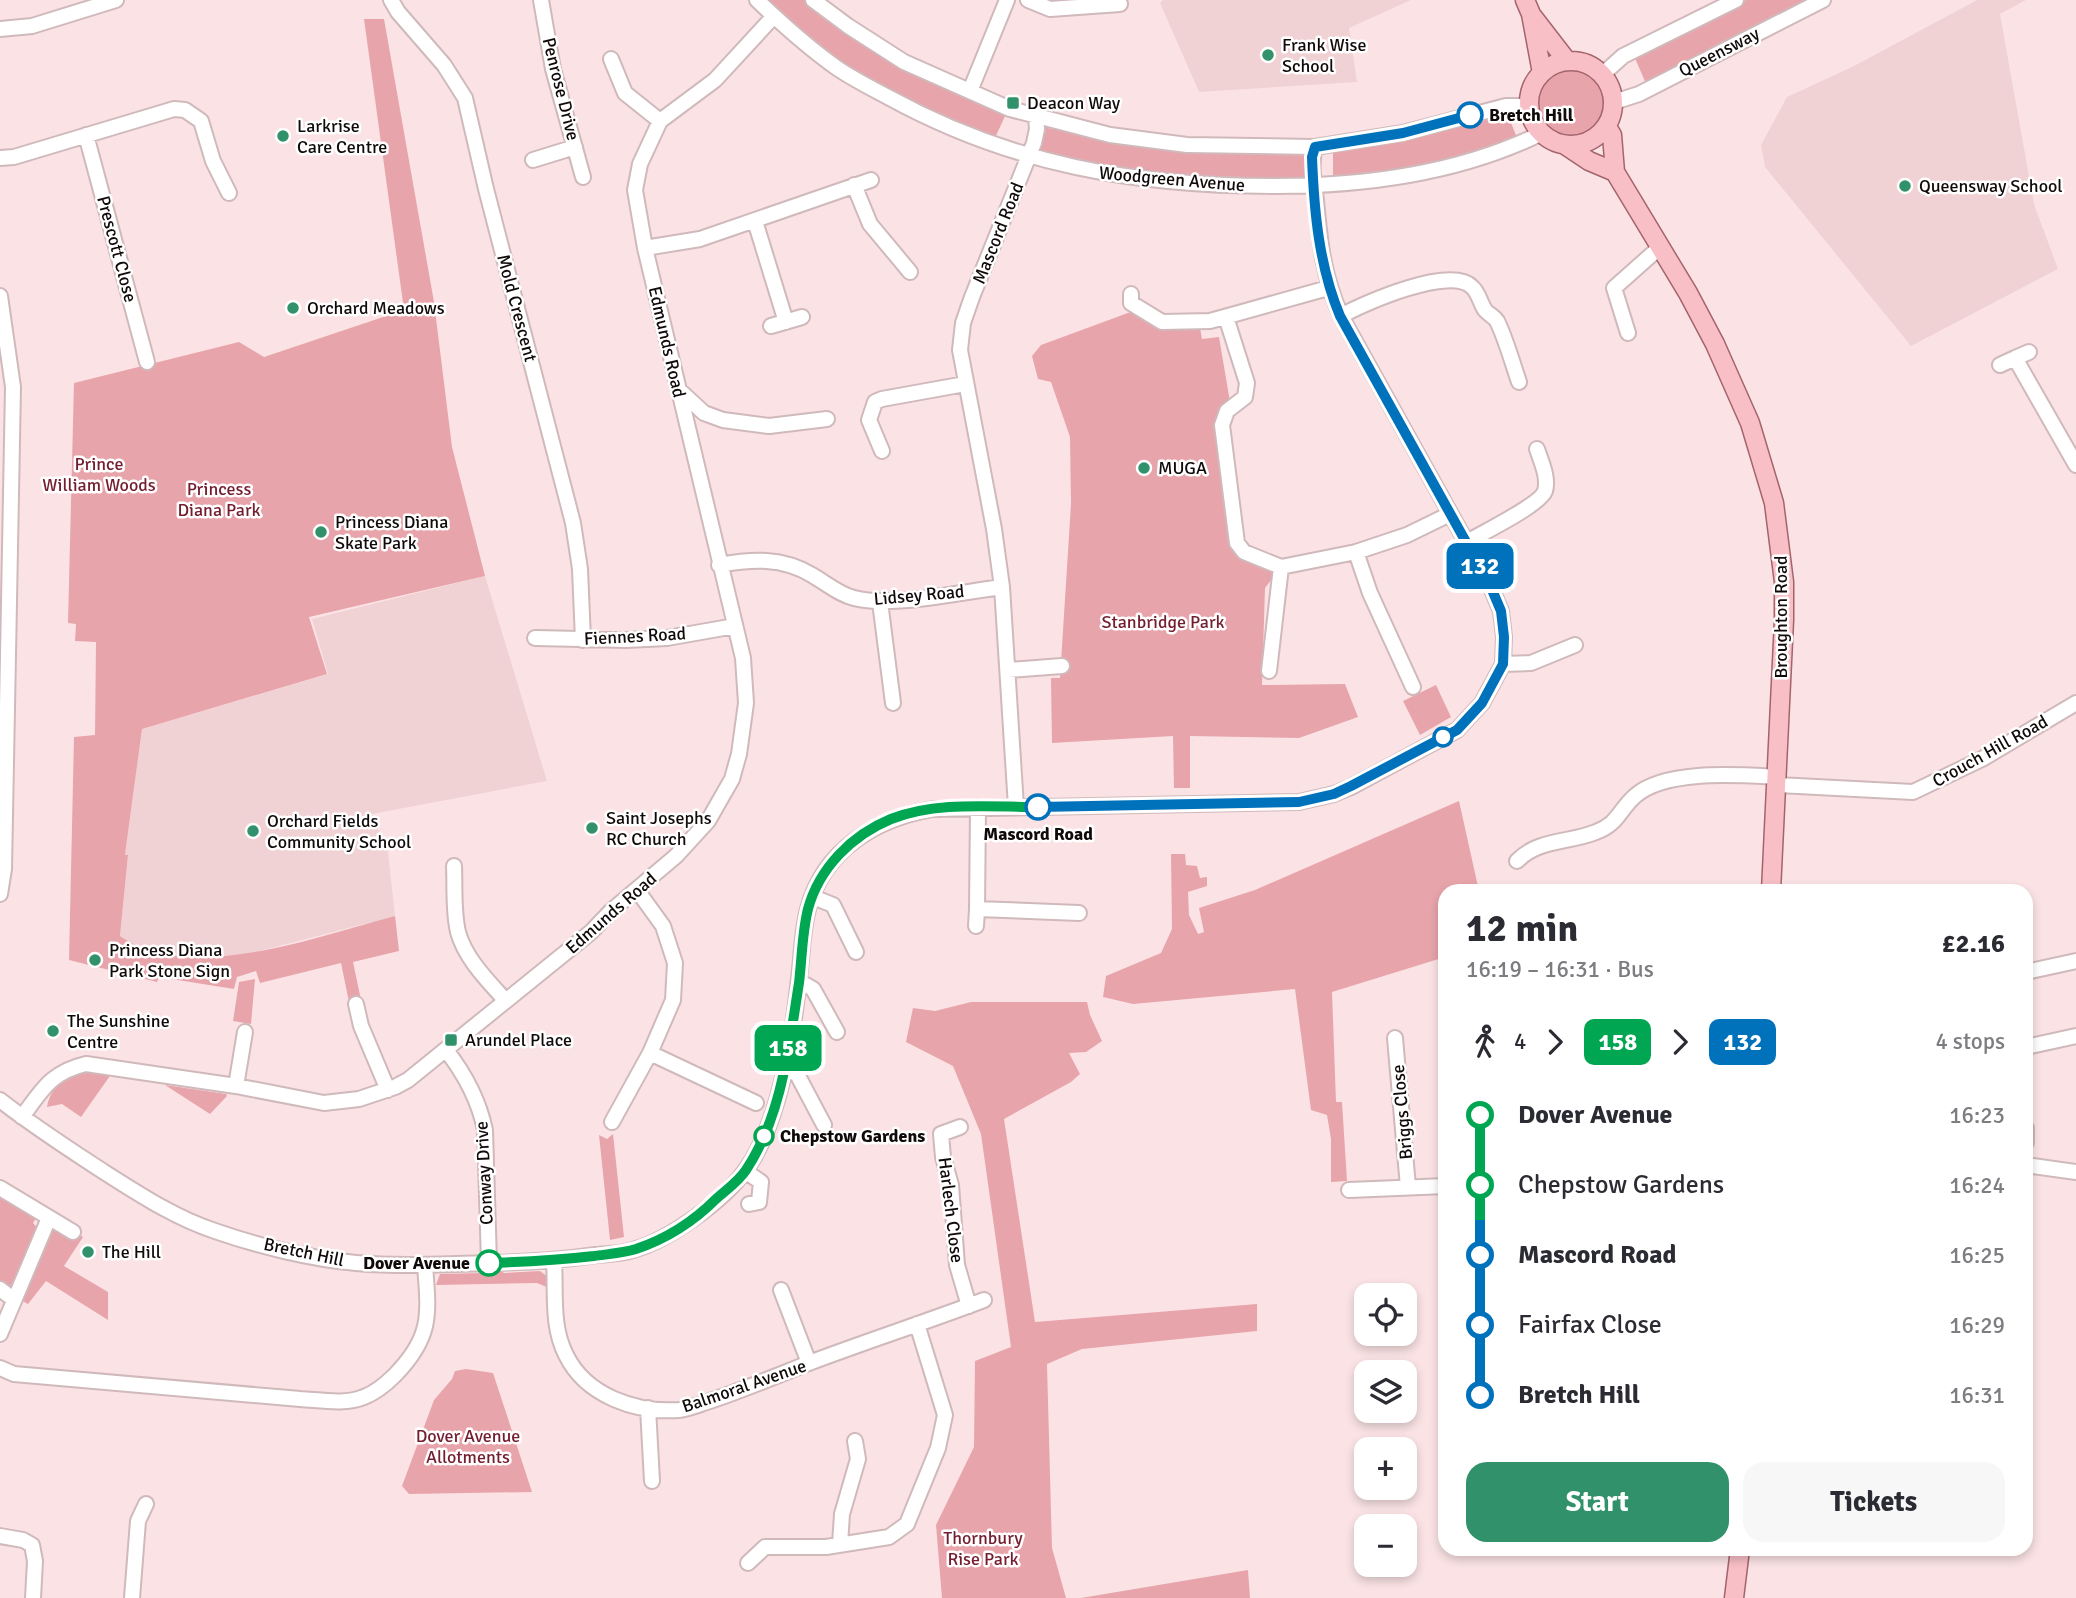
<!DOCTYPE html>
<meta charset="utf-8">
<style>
:root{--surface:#fff;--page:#f7f7f7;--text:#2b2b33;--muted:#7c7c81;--accent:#31916a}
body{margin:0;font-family:Signika,sans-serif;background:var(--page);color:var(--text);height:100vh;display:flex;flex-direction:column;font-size:26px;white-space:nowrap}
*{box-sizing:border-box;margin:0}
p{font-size:23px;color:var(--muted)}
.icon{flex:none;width:38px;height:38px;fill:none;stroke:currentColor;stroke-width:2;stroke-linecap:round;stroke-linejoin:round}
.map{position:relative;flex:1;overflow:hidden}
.details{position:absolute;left:1438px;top:884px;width:595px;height:672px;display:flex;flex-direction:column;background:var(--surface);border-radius:21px;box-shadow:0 4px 10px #0003}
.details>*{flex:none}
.badge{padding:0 14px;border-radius:10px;font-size:24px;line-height:46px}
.fabs{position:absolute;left:1354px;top:1283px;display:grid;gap:14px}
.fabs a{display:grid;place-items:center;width:63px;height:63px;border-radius:14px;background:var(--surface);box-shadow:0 4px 10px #0003;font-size:35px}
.map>.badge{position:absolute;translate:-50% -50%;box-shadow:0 0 0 4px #fff}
.legs{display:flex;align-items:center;gap:10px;height:77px;padding:0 28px;font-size:23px}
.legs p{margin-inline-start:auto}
.head{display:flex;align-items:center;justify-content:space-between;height:119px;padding:0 28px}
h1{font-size:38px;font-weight:700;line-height:52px}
.cta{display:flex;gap:14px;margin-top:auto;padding:14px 28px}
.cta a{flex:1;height:80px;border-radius:21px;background:var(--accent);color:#fff;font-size:28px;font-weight:700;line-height:80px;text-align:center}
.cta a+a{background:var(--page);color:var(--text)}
ul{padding:0 28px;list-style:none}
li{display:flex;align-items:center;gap:24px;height:70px;font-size:26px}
li i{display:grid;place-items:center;width:10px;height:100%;margin:0 9px;background:currentColor}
li i::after{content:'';width:18px;height:18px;margin:-9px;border:5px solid;border-radius:50%;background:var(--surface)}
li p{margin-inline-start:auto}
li:first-child i{background:linear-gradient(#0000 50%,currentColor 0)}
li:last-child i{background:linear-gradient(currentColor 50%,#0000 0)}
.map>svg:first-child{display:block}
</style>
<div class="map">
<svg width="2076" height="1598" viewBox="0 0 2076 1598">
<rect width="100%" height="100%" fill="#fbe3e5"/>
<!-- built -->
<path fill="#f1d2d4" d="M1163,0H1411L1349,28L1357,82L1199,92L1160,3Z
M1977,0H2026L2000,14L2034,204L2058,269L1911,346L1765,167L1761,145L1787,97L1854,66Z
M485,576L547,781L372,814L388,852L395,916L241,956L206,957L160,953L136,947L120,936L128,856L125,855L126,847L142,729L328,674L312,619Z"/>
<!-- green -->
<path fill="#e8a4ab" d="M761,0H804L844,30L891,60L940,86L1006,114L994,140L941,118L843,65Z
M1746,0H1815L1647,86L1634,56Z
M364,19H384L434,302L452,447L485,576L309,617L327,674L142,729L126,847L125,855H128L120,936C190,985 319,936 395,916L399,951L353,962L361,1000L356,1004L349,1002L341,963L260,983L256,971L237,977L234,989L159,977L157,982L69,960L74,737L95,735L96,642L75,641L76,624L68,623L74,383L239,342L264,357L404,310Z
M1536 103a37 37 0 1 1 74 0a37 37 0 1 1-74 0Z
M1507,112L1517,138C1457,159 1396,172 1333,178V151L1414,138Z
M1042,127C1130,144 1218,156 1308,152V180L1159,177L1035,154Z
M1136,310C1149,319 1160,329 1177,330C1185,330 1192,327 1200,328L1202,339L1219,337L1230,402L1223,409L1232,544L1262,562L1272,571V579L1265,588L1262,685L1345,684L1358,717L1299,738L1190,736V788H1174L1173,736L1052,743L1051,678H1060L1071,504L1070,437L1051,382L1038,379L1032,356L1041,345Z
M1436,685L1451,717L1420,735L1403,701Z
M1459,801L1479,891H1446L1445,957L1332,992L1336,1102H1342L1347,1181L1331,1182V1139L1327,1115L1311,1110L1295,989L1133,1004L1103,997L1106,976L1161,953L1172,929L1171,854H1185L1186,865L1197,866L1200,878L1207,877V886L1188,892L1189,915L1198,934L1204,932L1199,908L1255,890Z
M255,979L251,1024L233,1021L239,982Z
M971,1002H1087L1090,1015L1102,1041L1086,1052L1069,1053L1080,1074L1071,1082L1004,1119L1035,1322L1257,1304V1331L1082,1349L1047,1364L1052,1548L1066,1598H942L936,1525L974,1447L975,1361L1011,1347L981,1134L953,1066L906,1042L913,1008L935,1011Z
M89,1071L112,1073L81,1117L62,1104L47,1107C51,1085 68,1074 89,1071Z
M165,1085L226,1094L227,1096L210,1114Z
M613,1134L624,1237L610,1240L599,1135L607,1139Z
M0,1193L37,1216L33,1223L40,1231L12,1293L0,1284Z
M52,1226L73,1239L77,1233L83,1237L64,1266L108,1292V1320L46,1281L28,1304L17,1298Z
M489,1269H498L504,1273L540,1271L548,1277L549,1288L537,1283L436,1285L440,1274L482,1273Z
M466,1369L493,1373L532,1492L409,1494L402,1486L434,1400L452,1379L455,1371Z
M1248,1570L1250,1598H1081Z"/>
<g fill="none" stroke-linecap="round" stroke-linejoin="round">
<!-- minor casing -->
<g stroke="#d0b9bb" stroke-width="18">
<path id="minor" d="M391,0L398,12L444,65L465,98L486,189L573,523L580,569L583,640
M541,0L553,69L583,177
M757,0C782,24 809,48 837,68C853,79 871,88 888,97C1012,165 1135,186 1275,186C1366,186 1459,174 1542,133
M813,0L848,26L904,62L1010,109L1110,135L1187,145L1315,147L1403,133L1506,106H1529
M1028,0L1050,9L1120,4
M0,29L32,26L116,0
M611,59L625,93L660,121
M1603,74L1623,56L1736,0
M970,91L1007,0
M1614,102L1639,94L1823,0
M86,135L147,362
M0,158L14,157L174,109L185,110L201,121L213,161L229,193
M533,160L575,147
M854,185L870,224L910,272
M755,221L786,322
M645,248L700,239L871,180
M1131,294V303L1162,322L1210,321L1328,288
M0,296L13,387L4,869L0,894
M1341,316C1364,303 1451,265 1472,287C1479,293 1480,303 1485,310C1489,315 1494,316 1497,321C1506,339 1512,362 1519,382
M1226,317L1247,383L1245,397L1227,411L1222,425L1237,543L1244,552L1281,567
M771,326L802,317
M1628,333L1614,288L1659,248
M2029,352L2015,358L2076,465
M2000,365L2015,358
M679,390L704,413L723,420L769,426L827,419
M882,451L869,420L875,402L882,399L965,384
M1467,542C1482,533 1540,505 1545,491C1549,478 1541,461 1537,449
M1356,552L1370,593L1413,687
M719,565C752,559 782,557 812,575C826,583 838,594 854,598C891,608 962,592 1002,587
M880,602L893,703
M535,638L626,640L667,638L735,626
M1503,664L1531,663L1575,645
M1008,670L1062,666
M1269,671L1281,567L1356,552L1407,535L1450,514
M1776,785L1913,792L1982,759L2076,703
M978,807L977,909L1079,913
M1016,807L1002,587L994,529L960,350L963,323L972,297L1034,143L1037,129L1036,117
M1517,861C1538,839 1569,843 1596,832C1618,824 1619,810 1635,796C1665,769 1739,775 1777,777
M454,866C455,887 453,911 458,932C465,958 487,980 505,1000
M813,897L833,905L856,952
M976,926L977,909
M2026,972L2076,961
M799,981L813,989L837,1032
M356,1004L361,1026L388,1090
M1395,1038L1408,1187
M2026,1047L2076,1036
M446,1050C464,1073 479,1101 485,1130L489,1263
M650,1053L756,1103
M784,1069L797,1074L824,1125
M236,1086L245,1032
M0,1100C33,1126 69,1149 104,1172C139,1194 175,1218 215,1231C258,1246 311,1259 356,1263C403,1267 449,1264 495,1263C529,1262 562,1260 596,1255C608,1254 621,1254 633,1250C669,1240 723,1201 745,1171C780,1124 793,1035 799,978C802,955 802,932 808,909C824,849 876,819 933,809L1299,802L1334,794L1351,787L1457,730L1482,703L1503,664L1504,637L1501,611L1490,585L1341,316C1323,275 1320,244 1316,200C1314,182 1310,165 1315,147
M22,1117C42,1090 51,1072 86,1064L236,1086L324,1103L359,1099L395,1087L408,1080L591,932L611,911L676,856L708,821L732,779L739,754L746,703L743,658L645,248L635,190L640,164L660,121L715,80L774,16
M612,1122L650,1053L673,1000L675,963L663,926L637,890
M960,1127L941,1134L943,1157L951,1185L957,1265L969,1306
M2026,1128V1143
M2026,1165L2076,1172
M745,1171L761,1182L759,1202L749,1204
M0,1188L73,1232
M1349,1190L1446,1186
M554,1261C556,1292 551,1326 566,1355C586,1396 636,1413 679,1410C689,1409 700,1404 710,1401C743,1390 776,1376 809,1363C867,1341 926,1322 984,1300
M0,1289L13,1299
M781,1290L809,1363
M0,1334L49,1218
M0,1368L14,1374L300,1399C320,1400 345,1405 364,1397C377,1392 386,1384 395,1375C432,1337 429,1315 425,1266
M648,1408L652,1481
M0,1536L23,1540L32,1545L35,1561L33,1598
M840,1544L842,1514L858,1459L855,1441
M748,1563L765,1547H826L889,1537L907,1524L938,1448L945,1415L917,1324
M132,1598L138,1521L146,1504"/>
</g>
<!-- major casing -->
<g stroke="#a4646c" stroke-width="21">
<path id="major" d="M1525,0L1531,14L1542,73
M1533,17L1567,61
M1529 103a42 42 0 1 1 84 0a42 42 0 1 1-84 0Z
M1607,127L1612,135L1615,172L1688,293L1715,344L1750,423L1774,503L1784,582V620L1771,891
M1565,145L1589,161L1615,172
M1734,1598L1740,1549"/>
</g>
<!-- minor -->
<use href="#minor" stroke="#fff" stroke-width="14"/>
<!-- major -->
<use href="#major" stroke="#f8bfc6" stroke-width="18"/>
</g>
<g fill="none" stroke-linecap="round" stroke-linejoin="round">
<!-- line-1 casing -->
<g stroke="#fff" stroke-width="16">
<path id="line-1" d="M489,1263C524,1262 559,1260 594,1256C608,1254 623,1253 636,1249C666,1239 694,1221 716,1199C726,1190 739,1181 746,1170C782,1116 789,1045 799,983C802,958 802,933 808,909C819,868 852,835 891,819C936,801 991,807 1038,807"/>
</g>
<!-- line-2 casing -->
<g stroke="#fff" stroke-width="16">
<path id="line-2" d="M1038,807L1299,802L1334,794L1351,786L1457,730L1482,703L1503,664L1504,637L1501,611L1490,585L1340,316C1319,266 1314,211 1312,157L1315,147L1403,133L1470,115"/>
</g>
<!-- line-1 -->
<use href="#line-1" stroke="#00a651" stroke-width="10"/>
<!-- line-2 -->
<use href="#line-2" stroke="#0072bc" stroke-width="10"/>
</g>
<!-- markers -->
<g fill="#31916a" stroke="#fff" stroke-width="2.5">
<circle cx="1268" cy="55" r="7"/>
<rect x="1006" y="96" width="14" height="14" rx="3.5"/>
<circle cx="283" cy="136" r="7"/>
<circle cx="1905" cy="186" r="7"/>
<circle cx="293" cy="308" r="7"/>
<circle cx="1144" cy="468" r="7"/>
<circle cx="321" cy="532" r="7"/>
<circle cx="592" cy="828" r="7"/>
<circle cx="253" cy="831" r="7"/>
<circle cx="95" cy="960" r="7"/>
<circle cx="53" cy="1031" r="7"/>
<rect x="444" y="1033" width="14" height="14" rx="3.5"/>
<circle cx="88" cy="1252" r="7"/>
</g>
<g fill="#fff" stroke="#0072bc" stroke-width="3.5">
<circle cx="1470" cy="115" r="12"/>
<circle cx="1443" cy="737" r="9"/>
<circle cx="1038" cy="807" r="12"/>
</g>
<g fill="#fff" stroke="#00a651" stroke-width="3.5">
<circle cx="764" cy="1136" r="9"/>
<circle cx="489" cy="1263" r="12"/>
</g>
<g text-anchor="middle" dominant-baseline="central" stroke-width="5" stroke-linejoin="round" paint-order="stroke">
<!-- poi labels -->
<g font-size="18" fill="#110a0a" stroke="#fff" text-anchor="start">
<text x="1282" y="45">Frank Wise<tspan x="1282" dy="21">School</tspan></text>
<text x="1027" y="103">Deacon Way</text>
<text x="297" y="126">Larkrise<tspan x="297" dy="21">Care Centre</tspan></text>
<text x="1919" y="186">Queensway School</text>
<text x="307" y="308">Orchard Meadows</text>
<text x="1158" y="468">MUGA</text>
<text x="335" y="522">Princess Diana<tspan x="335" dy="21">Skate Park</tspan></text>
<text x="606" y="818">Saint Josephs<tspan x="606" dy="21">RC Church</tspan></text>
<text x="267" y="821">Orchard Fields<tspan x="267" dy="21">Community School</tspan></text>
<text x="109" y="950">Princess Diana<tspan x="109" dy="21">Park Stone Sign</tspan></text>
<text x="67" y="1021">The Sunshine<tspan x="67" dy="21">Centre</tspan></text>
<text x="465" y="1040">Arundel Place</text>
<text x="102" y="1252">The Hill</text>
</g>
<!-- street labels -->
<g font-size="18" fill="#110a0a" stroke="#fff">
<text transform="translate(1719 52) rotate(-27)">Queensway</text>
<text transform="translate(561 89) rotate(76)">Penrose Drive</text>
<text transform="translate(1172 179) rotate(5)">Woodgreen Avenue</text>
<text transform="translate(998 233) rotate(-68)">Mascord Road</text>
<text transform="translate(117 249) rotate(75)">Prescott Close</text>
<text transform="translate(517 308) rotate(75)">Mold Crescent</text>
<text transform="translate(667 342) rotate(77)">Edmunds Road</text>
<text transform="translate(919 595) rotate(-5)">Lidsey Road</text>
<text transform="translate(1781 617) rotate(-90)">Broughton Road</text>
<text transform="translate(635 636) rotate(-3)">Fiennes Road</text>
<text transform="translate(1990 751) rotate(-29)">Crouch Hill Road</text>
<text transform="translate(611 913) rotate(-41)">Edmunds Road</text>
<text transform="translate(1402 1112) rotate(-95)">Briggs Close</text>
<text transform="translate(484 1173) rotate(-93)">Conway Drive</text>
<text transform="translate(951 1210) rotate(83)">Harlech Close</text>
<text transform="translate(304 1252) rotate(12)">Bretch Hill</text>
<text transform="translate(744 1386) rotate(-19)">Balmoral Avenue</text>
</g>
<!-- stop labels -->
<g font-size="18" font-weight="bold" fill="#110a0a" stroke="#fff" text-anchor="start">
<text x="1489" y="115">Bretch Hill</text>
<text x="1038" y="834" text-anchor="middle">Mascord Road</text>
<text x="780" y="1136">Chepstow Gardens</text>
<text x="470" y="1263" text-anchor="end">Dover Avenue</text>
</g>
<!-- park labels -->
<g font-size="18" fill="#731d2f" stroke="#fff">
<text x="99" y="464">Prince<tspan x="99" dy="21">William Woods</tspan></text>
<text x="219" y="489">Princess<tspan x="219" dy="21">Diana Park</tspan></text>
<text x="1163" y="622">Stanbridge Park</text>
<text x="468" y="1436">Dover Avenue<tspan x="468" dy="21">Allotments</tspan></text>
<text x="983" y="1538">Thornbury<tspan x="983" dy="21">Rise Park</tspan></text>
</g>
</g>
</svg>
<div class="fabs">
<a><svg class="icon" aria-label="locate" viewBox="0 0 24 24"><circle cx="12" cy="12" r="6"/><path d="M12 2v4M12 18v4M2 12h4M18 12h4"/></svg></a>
<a><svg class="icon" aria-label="layers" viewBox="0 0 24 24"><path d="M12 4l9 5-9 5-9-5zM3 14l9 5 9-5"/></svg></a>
<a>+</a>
<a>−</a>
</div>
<b class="badge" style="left:788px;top:1048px;background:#00a651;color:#fff">158</b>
<b class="badge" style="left:1480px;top:566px;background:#0072bc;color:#fff">132</b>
<section class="details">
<div class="head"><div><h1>12 min</h1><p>16:19 – 16:31 · Bus</p></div><b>£2.16</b></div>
<div class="legs"><svg class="icon" aria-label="walk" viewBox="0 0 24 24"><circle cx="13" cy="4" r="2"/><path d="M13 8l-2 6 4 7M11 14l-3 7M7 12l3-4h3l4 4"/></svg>4<svg class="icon" aria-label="forward" viewBox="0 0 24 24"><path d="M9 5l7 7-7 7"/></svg><b class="badge" style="background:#00a651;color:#fff">158</b><svg class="icon" aria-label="forward" viewBox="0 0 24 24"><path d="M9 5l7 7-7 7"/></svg><b class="badge" style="background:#0072bc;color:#fff">132</b><p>4 stops</p></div>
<ul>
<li><i style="color:#00a651"></i><b>Dover Avenue</b><p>16:23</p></li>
<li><i style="color:#00a651"></i><span>Chepstow Gardens</span><p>16:24</p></li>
<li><i style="color:#0072bc"></i><b>Mascord Road</b><p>16:25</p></li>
<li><i style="color:#0072bc"></i><span>Fairfax Close</span><p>16:29</p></li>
<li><i style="color:#0072bc"></i><b>Bretch Hill</b><p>16:31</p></li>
</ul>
<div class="cta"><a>Start</a><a>Tickets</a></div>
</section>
</div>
